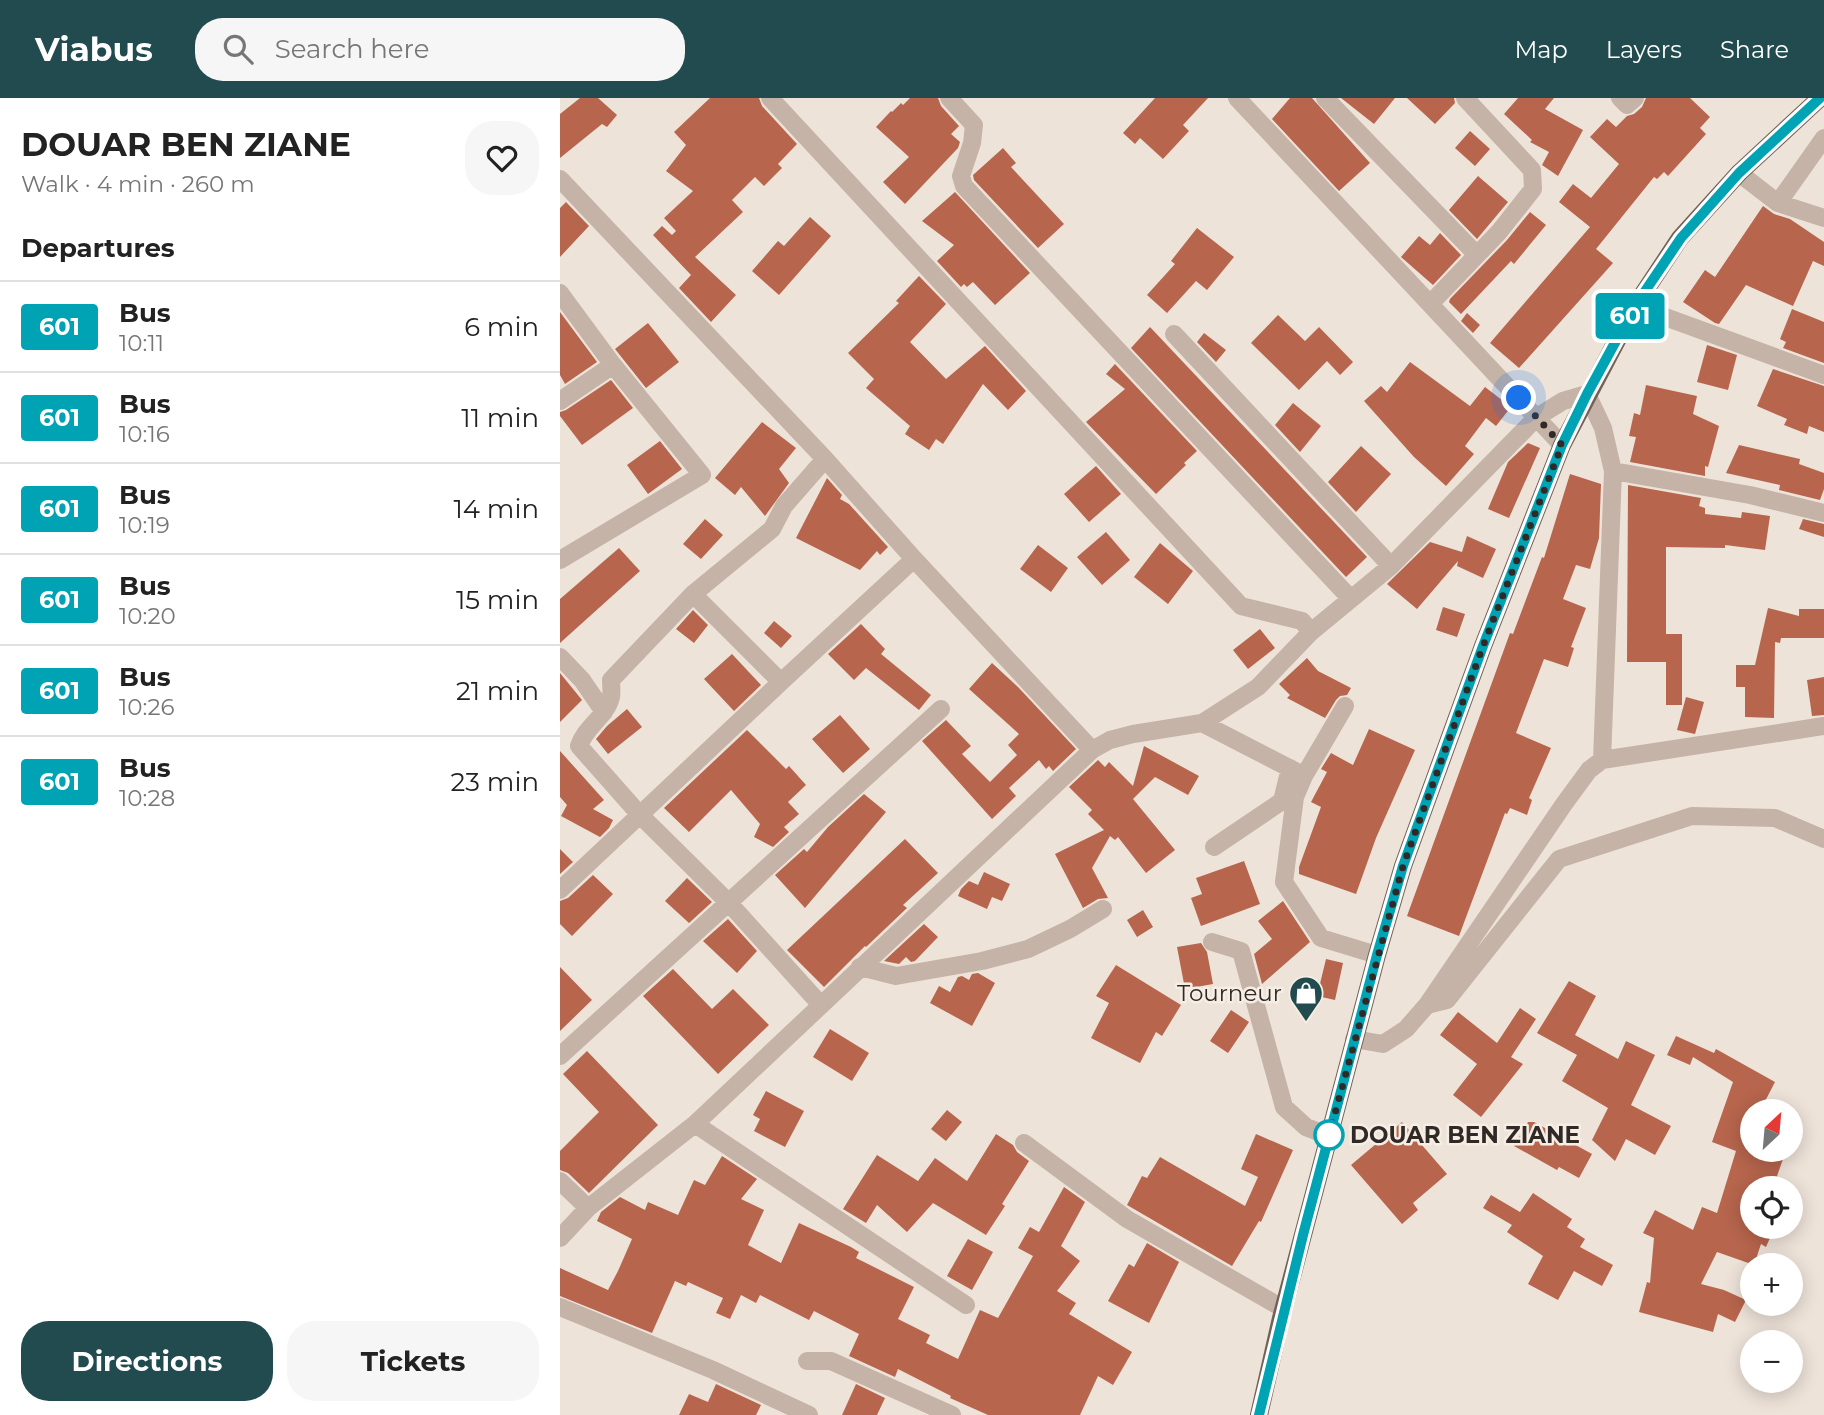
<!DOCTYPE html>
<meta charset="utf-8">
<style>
:root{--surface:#fff;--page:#f6f6f6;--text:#222;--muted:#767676;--line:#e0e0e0;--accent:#214b4e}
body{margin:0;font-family:Montserrat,sans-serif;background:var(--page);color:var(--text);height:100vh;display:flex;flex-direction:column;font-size:26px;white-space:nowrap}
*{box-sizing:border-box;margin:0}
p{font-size:23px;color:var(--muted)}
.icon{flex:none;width:38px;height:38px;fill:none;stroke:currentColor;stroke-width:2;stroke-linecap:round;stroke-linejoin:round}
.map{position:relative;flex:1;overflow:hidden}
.details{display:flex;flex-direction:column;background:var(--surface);width:560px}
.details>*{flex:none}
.badge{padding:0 14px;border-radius:5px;font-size:24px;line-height:46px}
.needle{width:46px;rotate:26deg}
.tools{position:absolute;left:1180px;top:1001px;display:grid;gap:14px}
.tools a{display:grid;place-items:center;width:63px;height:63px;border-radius:50%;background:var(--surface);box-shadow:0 4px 18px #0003;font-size:35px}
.you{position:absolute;width:35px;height:35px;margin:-18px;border:5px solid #fff;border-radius:50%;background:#1a73e8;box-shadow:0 0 0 10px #1a73e833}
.map>.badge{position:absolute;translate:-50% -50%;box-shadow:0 0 0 4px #fff}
h2{padding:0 21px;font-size:26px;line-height:63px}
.round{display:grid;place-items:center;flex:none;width:74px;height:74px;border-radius:28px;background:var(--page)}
.overview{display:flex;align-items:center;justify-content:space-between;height:119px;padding:0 21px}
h1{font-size:33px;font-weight:700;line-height:52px}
.button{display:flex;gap:14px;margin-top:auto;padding:14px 21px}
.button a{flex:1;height:80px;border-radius:28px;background:var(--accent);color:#fff;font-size:28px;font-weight:700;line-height:80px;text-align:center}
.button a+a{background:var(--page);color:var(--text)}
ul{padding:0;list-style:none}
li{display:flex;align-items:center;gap:21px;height:91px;padding:0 21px;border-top:2px solid var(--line)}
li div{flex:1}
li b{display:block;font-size:26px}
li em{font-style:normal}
li .badge{min-width:77px;font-weight:700;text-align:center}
header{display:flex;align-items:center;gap:42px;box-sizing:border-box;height:98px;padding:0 35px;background:var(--accent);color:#fff}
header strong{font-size:33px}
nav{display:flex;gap:38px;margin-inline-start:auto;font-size:24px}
.search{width:490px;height:63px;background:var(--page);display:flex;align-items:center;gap:18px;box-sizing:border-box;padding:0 24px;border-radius:28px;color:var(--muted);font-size:26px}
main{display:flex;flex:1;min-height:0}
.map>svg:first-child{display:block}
</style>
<header>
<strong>Viabus</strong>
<div class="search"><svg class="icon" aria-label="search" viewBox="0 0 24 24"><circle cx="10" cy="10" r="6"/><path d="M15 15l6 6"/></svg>Search here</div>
<nav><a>Map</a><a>Layers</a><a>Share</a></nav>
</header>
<main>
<section class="details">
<div class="overview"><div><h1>DOUAR BEN ZIANE</h1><p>Walk · 4 min · 260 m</p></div><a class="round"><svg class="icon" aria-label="heart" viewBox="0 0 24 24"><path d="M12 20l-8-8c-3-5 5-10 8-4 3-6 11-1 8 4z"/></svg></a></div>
<h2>Departures</h2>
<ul>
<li><span class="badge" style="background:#00a3b4;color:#fff">601</span><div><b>Bus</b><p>10:11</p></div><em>6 min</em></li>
<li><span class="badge" style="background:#00a3b4;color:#fff">601</span><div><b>Bus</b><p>10:16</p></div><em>11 min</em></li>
<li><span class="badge" style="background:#00a3b4;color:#fff">601</span><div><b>Bus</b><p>10:19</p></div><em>14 min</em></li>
<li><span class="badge" style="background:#00a3b4;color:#fff">601</span><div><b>Bus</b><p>10:20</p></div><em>15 min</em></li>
<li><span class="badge" style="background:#00a3b4;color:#fff">601</span><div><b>Bus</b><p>10:26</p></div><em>21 min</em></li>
<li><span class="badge" style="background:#00a3b4;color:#fff">601</span><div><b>Bus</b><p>10:28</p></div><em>23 min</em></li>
</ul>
<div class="button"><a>Directions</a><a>Tickets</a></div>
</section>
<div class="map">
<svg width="1264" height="1317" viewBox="0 0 1264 1317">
<rect width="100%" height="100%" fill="#eee3d9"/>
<!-- building -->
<path fill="#b7654d" d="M20,0H38L57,17L47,29L42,26L0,60V16Z
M150,0H199L202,8L237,46L218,66L222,70L204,88L195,79L172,102L183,114L135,159L176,197L151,224L119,190L131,177L93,137L102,128L112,137L116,133L104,120L133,93L106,73L126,47L114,34Z
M350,0H378L381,8L399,28L391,36L400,44L398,50L345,106L323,84L349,59L316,29L331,13L332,14L341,5L343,7Z
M595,0H648L623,27L629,33L603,61L580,40L575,46L563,35Z
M730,0H752L810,65L779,93L712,21Z
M781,0H835L814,26Z
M847,0H894L895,5L875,26Z
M958,0H994L985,11L1023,32L998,78L982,67L989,54L970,44L972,42L944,16Z
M1086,0H1130L1150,19L1140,30L1146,36L1108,78L1104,74L1097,81L1094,79L1036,151L1053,165L959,270L930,245L1030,129L999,104L1013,86L1031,100L1059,66L1030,39L1047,21L1056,29L1067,18L1074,16L1082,9Z
M910,33L930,51L915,68L895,50Z
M443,50L456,65L451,69L504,126L478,150L414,82L413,77Z
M918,78L948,104L917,141L889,112Z
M395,94L470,175L435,207L413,184L407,189L404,186L401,189L377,163L394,147L362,123Z
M6,104L29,128L0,159V110Z
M1203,108L1214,116L1230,121L1264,144V168L1253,163L1233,208L1186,187L1159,226L1155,225L1123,204L1145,172L1155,179Z
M970,114L986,127L954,166L951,163L901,216L889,204L890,201L947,142Z
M250,119L271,138L219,197L192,173L218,143L224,148Z
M637,130L674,159L647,192L636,183L607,215L587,197L615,166L611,163Z
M880,135L901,157L873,187L841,159L859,138L870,147Z
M359,178L386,206L350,244L386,281L425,248L466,293L448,312L423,286L383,346L376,341L369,352L345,336L350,328L306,290L314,281L288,255L339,205L336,203Z
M1232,211L1264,224V265L1223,250L1226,244L1220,241Z
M0,214L37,264L5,286L0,277Z
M907,215L920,227L913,235L901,223Z
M718,217L745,243L759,229L793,264L780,277L767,263L739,292L691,245Z
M88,225L119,264L86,290L55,251Z
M590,229L807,459L786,479L571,250Z
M644,235L666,252L656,264L637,244Z
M1147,247L1177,257L1168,292L1137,284Z
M850,264L910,308L925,289L951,309L936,328L926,320L905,348L914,356L886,388L854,359L804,303L821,288L827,294Z
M555,266L637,353L624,365L626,367L596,396L526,324L565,291L546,276Z
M1213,271L1264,288V334L1249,328L1247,336L1224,327L1227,321L1197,308Z
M51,282L73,310L22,347L0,318V314L6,312Z
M1086,287L1137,298L1133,316L1159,328L1148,369L1145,368V378L1070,364L1076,339L1069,338L1074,315L1080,317Z
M733,305L761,328L740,354L715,327Z
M202,324L236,350L219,371L229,385L205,418L181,389L175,397L155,380Z
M100,343L122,371L88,396L67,367Z
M968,345L980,350L949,420L928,411L948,364Z
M1179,347L1240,361L1239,366L1264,375V391L1260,402L1219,392L1220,387L1166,375Z
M801,348L831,376L796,414L768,384Z
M536,368L561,396L529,424L504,396Z
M1010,376L1041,386L1039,440L1030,471L1016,467L1003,501L1026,510L1011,549L1014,550L1008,569L984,561L956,635L991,650L969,700L972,702L967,717L950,710L947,716L945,715L899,838L847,818L950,535L953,536L982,459L984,460Z
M267,380L282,397L280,401L289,406L328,449L320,457L317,453L300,472L236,440Z
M1068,387L1141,400L1139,408L1145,410V416L1181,420L1182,414L1210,418L1205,452L1165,447V450L1106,449V536H1122V607H1106V564H1067Z
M145,421L163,437L141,461L123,446Z
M1243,421L1264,426V439L1239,431Z
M546,434L570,462L542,487L517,459Z
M907,438L936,451L923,480L897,468L898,463L857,511L827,486L870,444L902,454Z
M600,445L633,473L608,506L574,479Z
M478,447L508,470L491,494L460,471Z
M59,450L80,473L0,545V501Z
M883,509L905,516L897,539L876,532Z
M1208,510L1239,518V511H1264V540H1221L1220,545L1215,544L1214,620L1185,619V589H1176V567H1195Z
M133,512L148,527L134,545L116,531Z
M214,523L232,538L221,550L204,535Z
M301,526L325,551L321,556L371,597L359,612L306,570L294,582L268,556Z
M700,531L715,550L688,571L673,552Z
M172,556L201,587L174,613L144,581Z
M747,560L758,573L791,590L787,597L780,598L776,602L765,620L727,600L730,597L719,586Z
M432,565L458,589L516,651L493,673L489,668L486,671L479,662L449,690L456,698L432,721L362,643L386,622L411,648L402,656L430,684L457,657L448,647L459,636L409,591Z
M0,575L22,602L0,624Z
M1264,579V617L1252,618L1247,582Z
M1126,599L1144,604L1135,636L1117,632Z
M67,611L82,629L48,656L36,641L47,628Z
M280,617L310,651L283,675L252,641Z
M809,631L855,652L816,740L796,796L739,776V769L761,709L751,704L767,674L761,671L771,655L793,667Z
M187,632L226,671L229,668L246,687L228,704L239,716L224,729L229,734L213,749L194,739L200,726L171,692L129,734L104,710Z
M584,648L639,678L628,697L595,679L573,701L615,752L586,775L558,739L555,742L550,738L532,770L548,800L538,801L523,810L495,756L544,732L528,716L532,712L509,689L538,662L545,669L549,664L573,688Z
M0,653L44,702L33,711L53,722L49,730L40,739L1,718L7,707L0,699Z
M304,696L326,714L245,810L215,777L244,751L247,754L268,729Z
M345,741L378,775L343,807L347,810L306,849L305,848L264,889L227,852Z
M0,751L13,764L0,776Z
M684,763L700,806L641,828L631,800L642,796L636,780Z
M424,774L450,786L442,803L432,799L427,811L398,798L401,791L409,783L418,787Z
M33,777L53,796L12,838L0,826V803L8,800Z
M127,780L152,804L129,825L105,803Z
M723,803L750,844L702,886L694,856L712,841L698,823Z
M583,812L593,829L577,839L567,822Z
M168,821L197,853L177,875L143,843Z
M364,826L378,839L355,863L351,864L346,859L339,866L324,863Z
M641,845L647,854L653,886L625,891L617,849Z
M766,861L783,865L775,902L757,898Z
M556,867L621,907L602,938L596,934L580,965L531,940L549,905L536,898Z
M0,869L32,902L0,933Z
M113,871L152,911L173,891L209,927L158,976L83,898Z
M418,875L435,885L412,928L370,905L379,888L390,894L398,879L402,878L409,882L412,876Z
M1009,883L1036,898L1015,937L1058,961L1066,943L1095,957L1071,1007L1111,1028L1095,1057L1066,1041L1055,1063L1032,1042L1048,1010L1002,983L1017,957L977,935Z
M960,910L976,921L951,959L963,966L921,1019L893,997L917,966L880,937L898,914L937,945Z
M671,912L689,924L668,955L650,943Z
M270,931L309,955L292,983L253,959Z
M1116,938L1154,955L1156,951L1215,984L1200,1013H1192V1052H1226L1213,1090H1192V1129H1206L1213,1133L1206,1149L1201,1146L1194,1167L1157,1154L1141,1186L1164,1192L1186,1202L1175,1224L1158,1216L1153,1234L1079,1214L1087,1184L1090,1185L1094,1140L1083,1135L1095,1112L1133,1132L1142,1109L1157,1115L1176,1053L1152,1044L1173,984L1133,959L1130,967L1107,957Z
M27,953L98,1027L29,1095L8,1075L0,1072V1053L39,1014L3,976Z
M206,993L244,1013L225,1049L194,1033L200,1021L193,1017Z
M387,1012L402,1024L386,1043L371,1031Z
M842,1024L887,1076L853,1105L858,1112L842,1126L791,1067Z
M968,1024H974L1032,1056L1019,1080L999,1069L997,1072L954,1048Z
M436,1036L453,1047L457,1054L469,1063L442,1106L445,1108L426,1137L373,1105L347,1134L317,1107L306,1125L283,1111L317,1057L358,1083L375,1060L407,1083Z
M696,1036L733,1052L701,1124L699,1123L672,1168L567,1107L582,1078L587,1080L600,1059L685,1108L698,1079L681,1071Z
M162,1058L197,1081L181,1101L204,1112L188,1147L221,1165L239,1125L291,1149L299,1154L296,1160L354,1189L338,1221L370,1237L366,1245L398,1261L420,1212L438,1220L473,1158L458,1150L470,1129L479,1134L504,1089L525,1104L501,1148L520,1163L497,1193L516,1205L509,1216L572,1254L553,1287L538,1278L520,1317H428L390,1300L391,1298L338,1271L335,1279L289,1258L299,1236L254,1213L249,1222L200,1197L196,1205L181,1197L170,1221L156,1215L163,1200L128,1184L126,1188L115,1183L92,1235L0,1198V1170L48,1192L58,1173L72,1141L37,1123L41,1114L60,1099L85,1112L88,1104L118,1117L134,1082L145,1087Z
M973,1095L1012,1121L1007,1129L1025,1141L1020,1149L1053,1167L1042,1188L1014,1173L998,1202L968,1186L983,1158L947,1134L952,1127L923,1110L931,1097L960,1114Z
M408,1141L433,1154L412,1192L387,1178Z
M587,1145L619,1164L589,1225L548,1203L569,1166L574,1169Z
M156,1286L201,1307L196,1317H119L129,1296L148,1304Z
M296,1286L325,1300L317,1317H282Z"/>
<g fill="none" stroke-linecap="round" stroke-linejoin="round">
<!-- minor -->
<path stroke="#c4b3a6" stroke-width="18" d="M210,0L681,508L742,523L751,534
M389,0L414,27L412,45L401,78L404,88L791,501
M677,0L1002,347
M765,0L917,157
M1060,0L1067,7L1075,0
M1179,75L1218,105L1264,120
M0,81L265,361L354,461L532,652
M1218,105L1264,40
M0,195L53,267L142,377L0,462
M870,206L939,134L973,91L972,72L905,0
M1075,208L1264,277
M614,236L831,468
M0,303L53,267
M1053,373L1190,397L1264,415
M0,559L22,582L44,614
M221,584L354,461
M785,608L744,678L735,699L724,784L761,840L817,857
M642,625L739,675
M654,749L722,703L730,670
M0,792L221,584L133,496
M652,844L681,853L724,1009L746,1029L769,1038
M300,869L336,878L422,863L468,851L510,831L543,811
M260,906L169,805L80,717L19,648C25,629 46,619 51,599C52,594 51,587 51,582L133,496L212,431L224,408L265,361
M867,907L887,902L999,761L1132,718L1215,720L1264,741
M794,941L823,946L846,931L867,907L1004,706L1029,672L1042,662L1264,628
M0,958L381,611
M135,1026L406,1207
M464,1045L567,1121L724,1211
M0,1083L28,1110
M0,1140L28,1110L135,1026L532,652L550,642L573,636L642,625L698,589L751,534L831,468L977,319L1003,303L1027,296L1043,330L1053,373L1042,662
M0,1209L153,1272L249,1317
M247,1263H271L392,1317"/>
<!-- major -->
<path stroke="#726159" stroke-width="18" d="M699,1317L721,1220L817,857L843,768L923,548L1002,347L1075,208L1120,140L1179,75L1260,0"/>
</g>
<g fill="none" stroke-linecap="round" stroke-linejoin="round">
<!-- line casing -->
<g stroke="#fff" stroke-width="16">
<path id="line" d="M699,1317L743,1137L817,857L843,768L923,548L1002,347L1027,296L1075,208L1121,140L1179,75L1260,0"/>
</g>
<!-- line -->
<use href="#line" stroke="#00a3b4" stroke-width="10"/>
<!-- walk -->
<path stroke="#312926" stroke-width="7" stroke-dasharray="0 12.6" d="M769,1037L843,768L923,548L1002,347L959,300"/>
</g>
<!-- icons -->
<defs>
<g id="shop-pin" transform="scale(1.75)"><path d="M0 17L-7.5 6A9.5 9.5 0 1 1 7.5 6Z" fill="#214b4e" stroke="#f6eee4"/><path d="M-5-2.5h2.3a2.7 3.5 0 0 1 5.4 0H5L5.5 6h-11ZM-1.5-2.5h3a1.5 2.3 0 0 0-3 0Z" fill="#fff"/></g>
</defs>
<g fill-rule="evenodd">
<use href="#shop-pin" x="746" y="895"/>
</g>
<!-- markers -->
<circle fill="#fff" stroke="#00a3b4" stroke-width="3.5" cx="769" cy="1037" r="14"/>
<g text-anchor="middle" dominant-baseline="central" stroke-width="5" stroke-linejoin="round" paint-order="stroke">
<!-- poi labels -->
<g font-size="23" fill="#312926" stroke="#f6eee4" text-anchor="end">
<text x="722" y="895">Tourneur</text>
</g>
<!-- stop labels -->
<g font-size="23" font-weight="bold" fill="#312926" stroke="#f6eee4" text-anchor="start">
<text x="790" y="1037">DOUAR BEN ZIANE</text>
</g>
</g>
</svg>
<div class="tools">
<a><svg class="needle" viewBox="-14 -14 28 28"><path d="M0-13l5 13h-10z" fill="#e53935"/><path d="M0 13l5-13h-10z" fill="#767676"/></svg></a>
<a><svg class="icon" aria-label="locate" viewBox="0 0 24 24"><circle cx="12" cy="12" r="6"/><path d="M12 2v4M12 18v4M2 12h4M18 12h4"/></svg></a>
<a>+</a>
<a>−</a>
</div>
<div class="you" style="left:959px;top:300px"></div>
<b class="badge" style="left:1070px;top:218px;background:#00a3b4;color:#fff">601</b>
</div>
</main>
